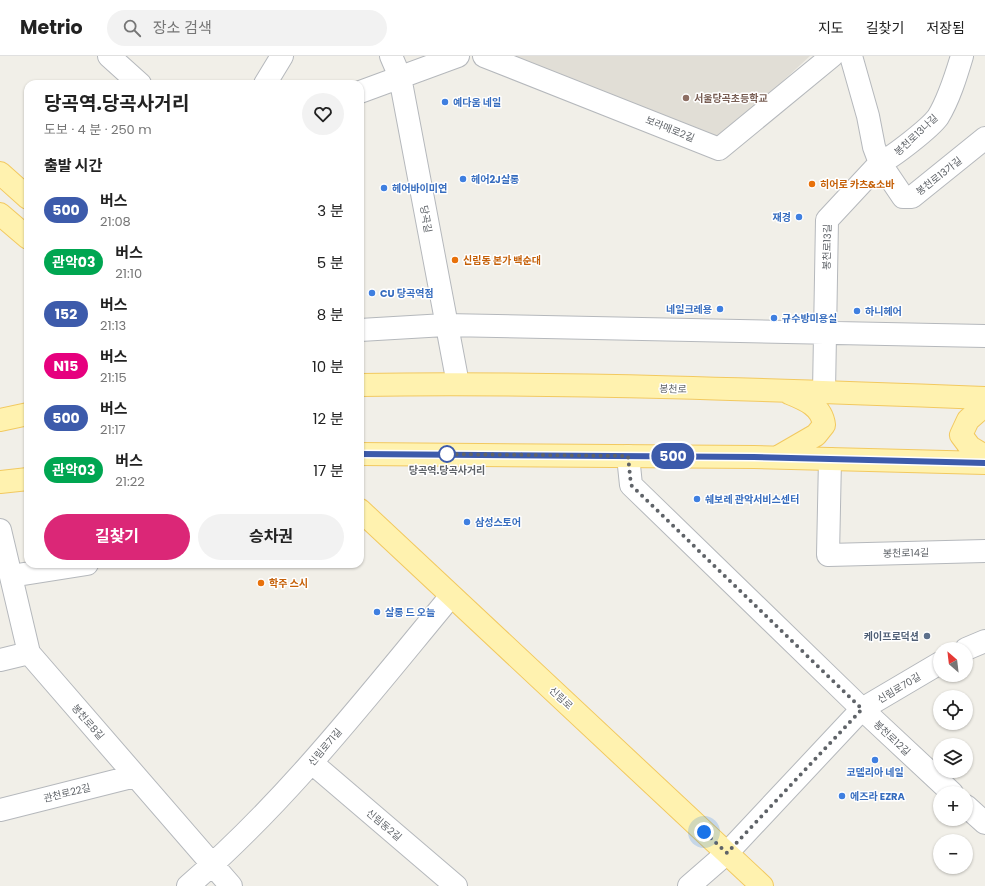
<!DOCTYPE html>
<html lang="ko">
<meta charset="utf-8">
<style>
:root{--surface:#fff;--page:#f2f2f2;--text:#222;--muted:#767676;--line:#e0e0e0;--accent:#db2777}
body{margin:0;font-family:Poppins,"Noto Sans KR",sans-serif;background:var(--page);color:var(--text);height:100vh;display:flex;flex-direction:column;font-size:15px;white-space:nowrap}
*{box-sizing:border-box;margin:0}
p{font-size:13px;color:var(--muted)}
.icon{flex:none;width:22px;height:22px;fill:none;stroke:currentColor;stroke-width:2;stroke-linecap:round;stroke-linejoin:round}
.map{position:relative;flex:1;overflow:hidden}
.drawer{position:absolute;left:24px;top:24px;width:340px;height:488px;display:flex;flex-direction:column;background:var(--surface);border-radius:12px;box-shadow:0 1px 3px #0004}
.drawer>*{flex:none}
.badge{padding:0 8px;border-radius:13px;font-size:14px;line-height:26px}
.needle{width:26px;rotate:332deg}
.controls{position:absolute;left:933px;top:586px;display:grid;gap:8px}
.controls a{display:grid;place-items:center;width:40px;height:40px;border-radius:50%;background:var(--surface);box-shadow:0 1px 3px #0004;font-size:20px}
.you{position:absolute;width:20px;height:20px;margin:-10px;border:3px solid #fff;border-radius:50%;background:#1a73e8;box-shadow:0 0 0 6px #1a73e833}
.map>.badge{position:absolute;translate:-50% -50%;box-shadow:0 0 0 2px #fff}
h2{padding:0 20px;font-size:15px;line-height:36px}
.round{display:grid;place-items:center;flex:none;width:42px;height:42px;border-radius:21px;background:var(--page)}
.summary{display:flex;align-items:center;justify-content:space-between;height:68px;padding:0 20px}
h1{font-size:19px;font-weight:700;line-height:30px}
.primary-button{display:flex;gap:8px;margin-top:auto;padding:8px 20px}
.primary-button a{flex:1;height:46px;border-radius:24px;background:var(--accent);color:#fff;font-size:16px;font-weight:700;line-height:46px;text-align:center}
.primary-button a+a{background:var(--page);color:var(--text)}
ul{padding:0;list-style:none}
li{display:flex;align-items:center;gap:12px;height:52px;padding:0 20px}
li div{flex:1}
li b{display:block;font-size:15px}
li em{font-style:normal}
li .badge{min-width:44px;font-weight:700;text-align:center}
header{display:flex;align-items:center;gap:24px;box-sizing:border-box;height:56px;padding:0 20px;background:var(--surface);border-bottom:1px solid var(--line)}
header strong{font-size:19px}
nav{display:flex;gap:22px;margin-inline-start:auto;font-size:14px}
.search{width:280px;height:36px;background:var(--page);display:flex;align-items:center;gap:10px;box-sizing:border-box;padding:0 14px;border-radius:22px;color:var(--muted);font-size:15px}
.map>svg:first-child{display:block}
</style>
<header>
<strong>Metrio</strong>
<div class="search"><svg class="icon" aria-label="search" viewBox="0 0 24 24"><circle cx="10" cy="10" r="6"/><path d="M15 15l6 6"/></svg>장소 검색</div>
<nav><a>지도</a><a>길찾기</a><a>저장됨</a></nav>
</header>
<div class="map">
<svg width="985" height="830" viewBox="0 0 985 830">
<rect width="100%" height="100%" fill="#f1efe8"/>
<!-- education -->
<path fill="#e1ded6" d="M499,0H810L718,85Z"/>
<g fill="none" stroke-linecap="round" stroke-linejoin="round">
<!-- minor casing -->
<g stroke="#b5b8bc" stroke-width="24">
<path id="minor" d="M109,0L140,28
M391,0L400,21L458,328
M484,0L719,93L832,0
M962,0C956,20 949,43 938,61C930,72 893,101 880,107L903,141H912L985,82
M265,28L282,0
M360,36L458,0
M360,274L445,269L985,280
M824,336L827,164L880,107L874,91L868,60L851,0
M628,400L631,429L862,653L952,737
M830,403L828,499L985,495
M0,474L29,597L231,830
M11,520L87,508
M966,593L985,585
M0,604L29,597
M312,707L456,830
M966,750L985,767
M0,754L135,720
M188,830C287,745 368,640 451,540
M689,830L727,797L862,653L940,607"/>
</g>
<!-- major casing -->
<g stroke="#f2c960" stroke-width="24">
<path id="major" d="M0,117L28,142
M0,158L28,182
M360,329C568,326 777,334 985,342
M985,349L968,364L961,379L970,391L985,400
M0,364L28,358
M360,398L754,401L985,407
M778,401L816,379L824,369C822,350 804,343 789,337
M0,426L28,423
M360,454L762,830"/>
</g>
<!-- minor -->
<use href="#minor" stroke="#fff" stroke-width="22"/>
<!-- major -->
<use href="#major" stroke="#fff2af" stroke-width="22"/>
</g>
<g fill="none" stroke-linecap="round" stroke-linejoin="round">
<!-- line casing -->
<g stroke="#fff" stroke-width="9">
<path id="line" d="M360,398L754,401L985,407"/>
</g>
<!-- line -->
<use href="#line" stroke="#3d5bab" stroke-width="6"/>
<!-- walk -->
<path stroke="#5f6368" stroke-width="4" stroke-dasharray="0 7.2" d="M447,398H441L628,400L631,429L862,653L727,797L704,776"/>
</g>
<!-- markers -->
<circle fill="#8d6e63" stroke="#fff" stroke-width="1.5" cx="686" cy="42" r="4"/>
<g fill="#3f7fe0" stroke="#fff" stroke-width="1.5">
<circle cx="445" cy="46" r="4"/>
<circle cx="463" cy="123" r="4"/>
<circle cx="384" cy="132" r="4"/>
<circle cx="799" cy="161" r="4"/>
<circle cx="372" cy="237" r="4"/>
<circle cx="720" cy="253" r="4"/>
<circle cx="857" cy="255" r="4"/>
<circle cx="774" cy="262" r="4"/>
<circle cx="697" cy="443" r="4"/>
<circle cx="467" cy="466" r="4"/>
<circle cx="377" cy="556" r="4"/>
<circle cx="875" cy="704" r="4"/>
<circle cx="842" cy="740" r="4"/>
</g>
<g fill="#e8710a" stroke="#fff" stroke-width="1.5">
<circle cx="812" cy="128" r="4"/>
<circle cx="455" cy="204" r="4"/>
<circle cx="261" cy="527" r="4"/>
</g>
<circle fill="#fff" stroke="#3d5bab" stroke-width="2" cx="447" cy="398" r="8"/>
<circle fill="#5c6f8a" stroke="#fff" stroke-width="1.5" cx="927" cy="580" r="4"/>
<g text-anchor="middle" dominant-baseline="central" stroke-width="3" stroke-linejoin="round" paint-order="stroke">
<!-- education labels -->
<g font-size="10" font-weight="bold" fill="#785e54" stroke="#fff" text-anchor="start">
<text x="694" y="42">서울당곡초등학교</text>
</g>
<!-- shop labels -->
<g font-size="10" font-weight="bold" fill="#366cbe" stroke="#fff" text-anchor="start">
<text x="453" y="46">예다움 네일</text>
<text x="471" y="123">헤어2J살롱</text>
<text x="392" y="132">헤어바이미연</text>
<text x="791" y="161" text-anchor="end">재경</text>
<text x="380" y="237">CU 당곡역점</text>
<text x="712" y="253" text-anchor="end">네일크레용</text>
<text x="865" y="255">하니헤어</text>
<text x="782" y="262">규수방미용실</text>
<text x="705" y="443">쉐보레 관악서비스센터</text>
<text x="475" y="466">삼성스토어</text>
<text x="385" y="556">살롱 드 오늘</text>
<text x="875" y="716" text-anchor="middle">코델리아 네일</text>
<text x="850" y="740">에즈라 EZRA</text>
</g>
<!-- street labels -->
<g font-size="10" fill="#5f6368" stroke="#fff">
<text transform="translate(670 73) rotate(22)">보라매로2길</text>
<text transform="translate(916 79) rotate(-43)">봉천로13나길</text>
<text transform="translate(939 120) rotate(-38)">봉천로13가길</text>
<text transform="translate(426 163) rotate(80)">당곡길</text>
<text transform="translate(827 191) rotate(-89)">봉천로13길</text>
<text transform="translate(673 333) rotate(1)">봉천로</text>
<text transform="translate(906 497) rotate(-1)">봉천로14길</text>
<text transform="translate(899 632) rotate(-31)">신림로70길</text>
<text transform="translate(561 642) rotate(43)">신림로</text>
<text transform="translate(88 666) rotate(49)">봉천로8길</text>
<text transform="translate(892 682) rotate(43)">봉천로12길</text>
<text transform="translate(325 691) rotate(-50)">신림로71길</text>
<text transform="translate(67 737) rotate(-14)">관천로22길</text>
<text transform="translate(384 769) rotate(40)">신림동2길</text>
</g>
<!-- food labels -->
<g font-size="10" font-weight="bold" fill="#c56008" stroke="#fff" text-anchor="start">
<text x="820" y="128">히어로 카츠&amp;소바</text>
<text x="463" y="204">신림동 본가 백순대</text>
<text x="269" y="527">학주 스시</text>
</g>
<!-- stop labels -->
<g font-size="10" font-weight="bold" fill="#5f6368" stroke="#fff">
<text x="447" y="414">당곡역.당곡사거리</text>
</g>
<!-- service labels -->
<g font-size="10" font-weight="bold" fill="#4e5e75" stroke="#fff" text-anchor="end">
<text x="919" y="580">케이프로덕션</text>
</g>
</g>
</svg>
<div class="controls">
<a><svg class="needle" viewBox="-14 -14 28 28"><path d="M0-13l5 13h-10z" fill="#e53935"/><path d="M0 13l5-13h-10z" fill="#767676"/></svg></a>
<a><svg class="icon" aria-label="locate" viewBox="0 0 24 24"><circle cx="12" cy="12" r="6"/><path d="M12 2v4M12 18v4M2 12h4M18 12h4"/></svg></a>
<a><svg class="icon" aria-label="layers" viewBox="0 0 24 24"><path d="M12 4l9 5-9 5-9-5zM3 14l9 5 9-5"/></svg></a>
<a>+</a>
<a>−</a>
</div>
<div class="you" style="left:704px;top:776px"></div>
<b class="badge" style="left:673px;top:400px;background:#3d5bab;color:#fff">500</b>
<section class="drawer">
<div class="summary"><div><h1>당곡역.당곡사거리</h1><p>도보 · 4 분 · 250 m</p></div><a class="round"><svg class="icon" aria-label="heart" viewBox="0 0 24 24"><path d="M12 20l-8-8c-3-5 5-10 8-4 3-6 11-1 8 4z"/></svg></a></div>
<h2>출발 시간</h2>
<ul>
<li><span class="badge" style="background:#3d5bab;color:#fff">500</span><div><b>버스</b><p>21:08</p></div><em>3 분</em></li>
<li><span class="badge" style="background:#00a651;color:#fff">관악03</span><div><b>버스</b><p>21:10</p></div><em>5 분</em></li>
<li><span class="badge" style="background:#3d5bab;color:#fff">152</span><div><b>버스</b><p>21:13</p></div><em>8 분</em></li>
<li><span class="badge" style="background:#e6007e;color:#fff">N15</span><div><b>버스</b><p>21:15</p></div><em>10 분</em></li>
<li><span class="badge" style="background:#3d5bab;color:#fff">500</span><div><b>버스</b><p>21:17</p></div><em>12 분</em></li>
<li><span class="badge" style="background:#00a651;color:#fff">관악03</span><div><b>버스</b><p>21:22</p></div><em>17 분</em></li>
</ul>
<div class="primary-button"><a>길찾기</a><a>승차권</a></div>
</section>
</div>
